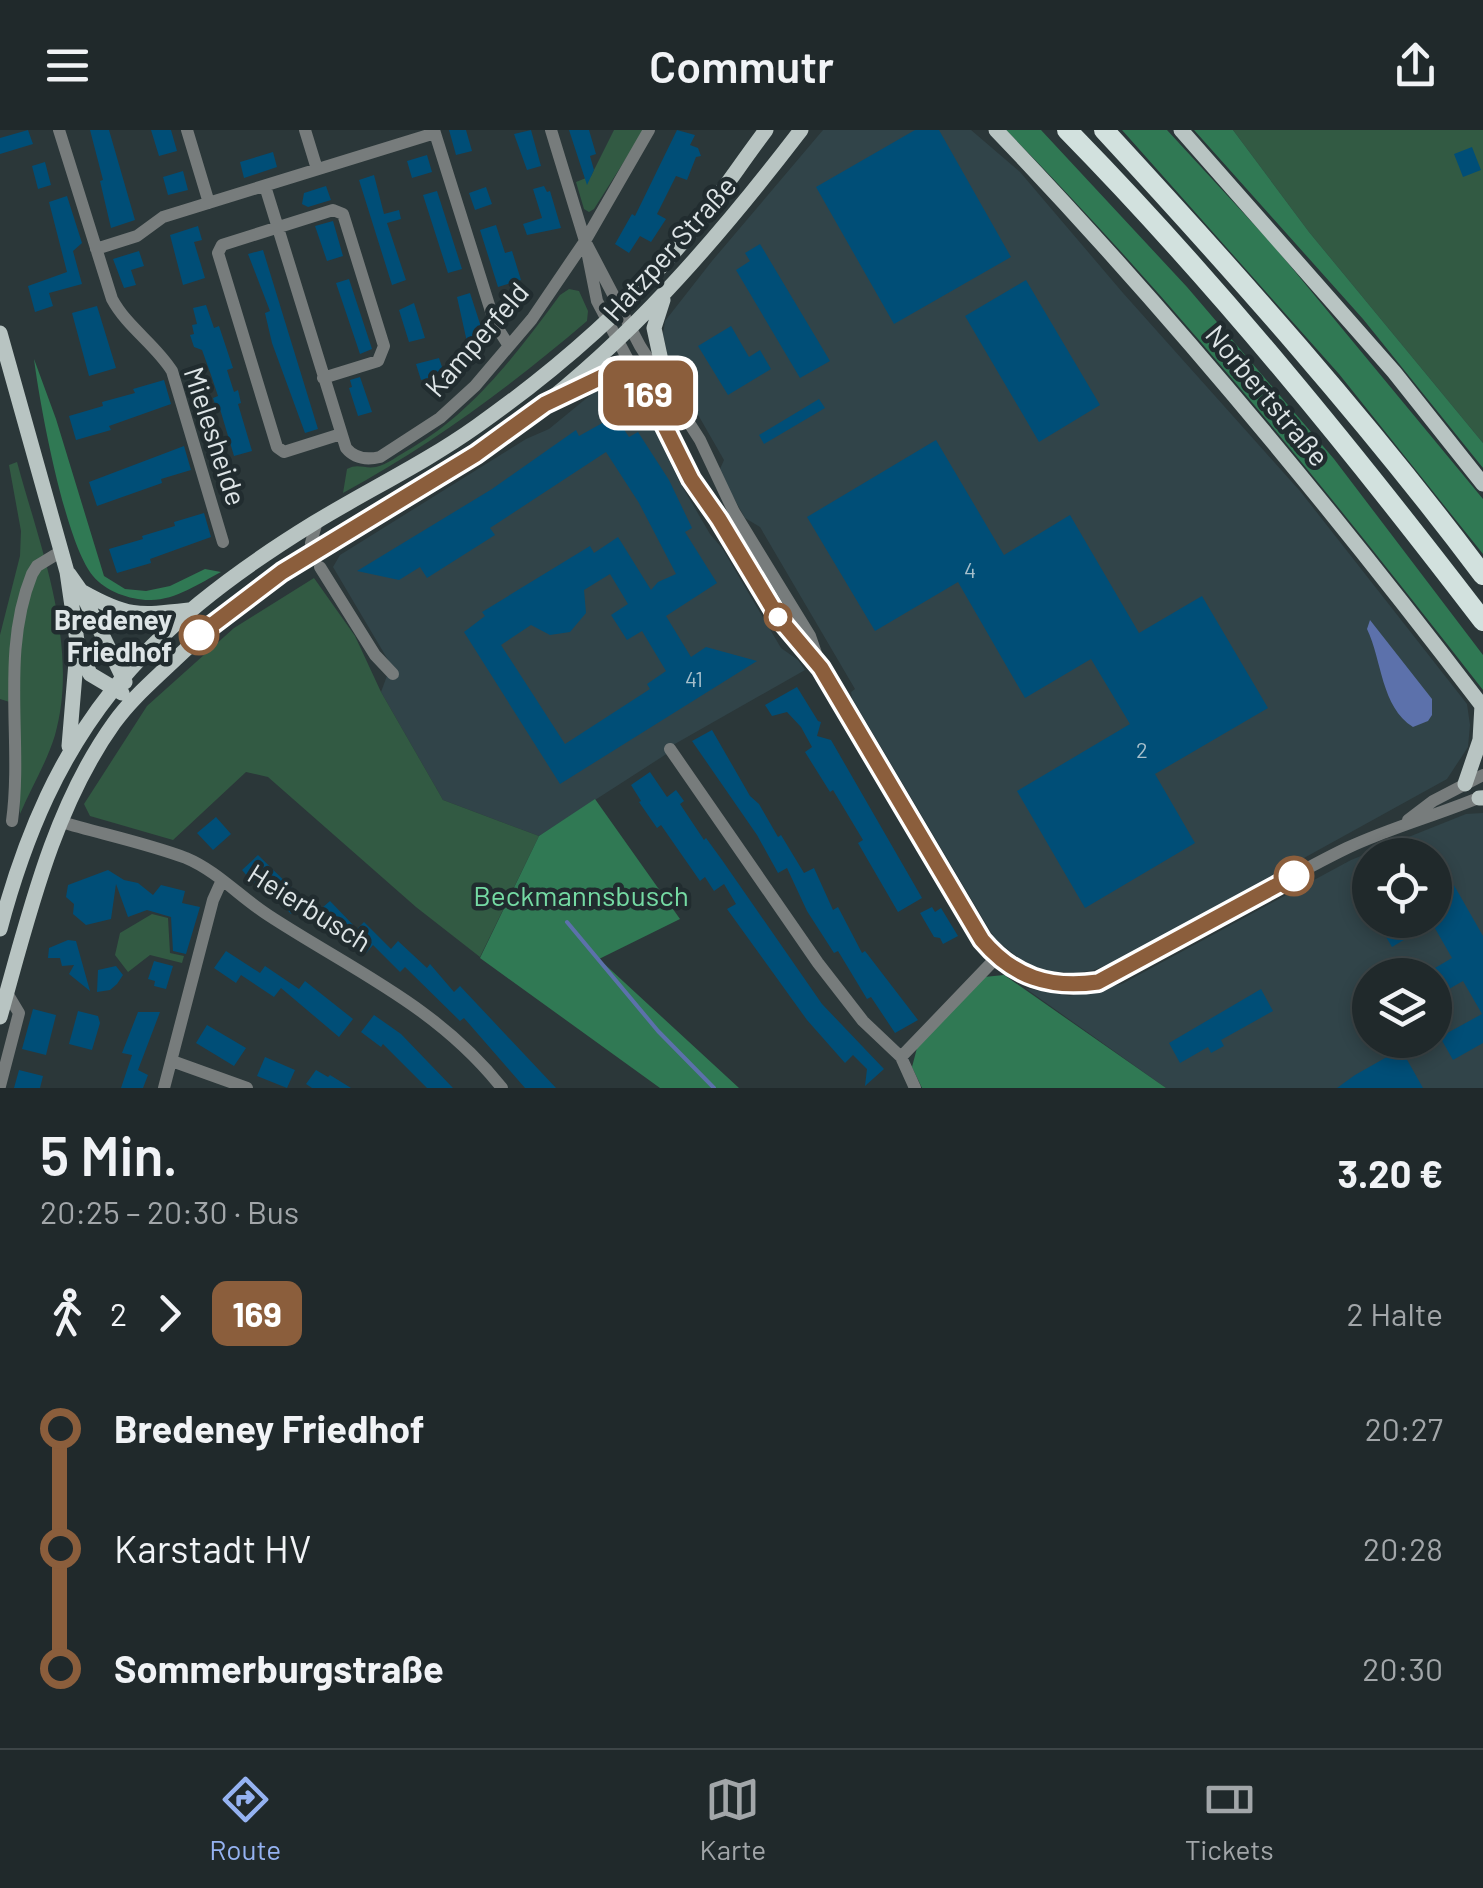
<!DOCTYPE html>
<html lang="de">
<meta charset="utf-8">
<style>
:root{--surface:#20292b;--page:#283133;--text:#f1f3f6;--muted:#a2a6a9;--line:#3d4547;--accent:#95b2f1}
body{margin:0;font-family:Barlow,sans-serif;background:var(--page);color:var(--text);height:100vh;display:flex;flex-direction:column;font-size:38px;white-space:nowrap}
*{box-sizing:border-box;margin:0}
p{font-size:32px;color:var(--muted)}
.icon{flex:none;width:55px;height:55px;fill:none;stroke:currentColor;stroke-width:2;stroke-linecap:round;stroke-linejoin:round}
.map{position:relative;height:958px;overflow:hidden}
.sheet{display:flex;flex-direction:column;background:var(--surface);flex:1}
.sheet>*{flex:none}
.badge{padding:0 20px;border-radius:15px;font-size:35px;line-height:65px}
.tools{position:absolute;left:1352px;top:708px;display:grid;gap:20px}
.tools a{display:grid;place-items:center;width:100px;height:100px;border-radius:50%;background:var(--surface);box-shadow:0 5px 15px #0003,0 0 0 2px var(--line);font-size:50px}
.map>.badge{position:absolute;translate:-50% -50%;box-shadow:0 0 0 5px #fff}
.legs{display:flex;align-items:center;gap:15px;height:110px;padding:0 40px;font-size:32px}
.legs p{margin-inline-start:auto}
.overview{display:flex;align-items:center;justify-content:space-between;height:170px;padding:0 40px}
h1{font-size:55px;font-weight:600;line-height:75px}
ul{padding:0 40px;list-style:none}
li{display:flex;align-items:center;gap:35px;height:120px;font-size:38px}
li i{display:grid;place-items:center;width:15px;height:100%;margin:0 12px;background:currentColor}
li i::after{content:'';width:25px;height:25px;margin:-12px;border:8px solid;border-radius:50%;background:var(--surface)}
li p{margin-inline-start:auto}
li:first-child i{background:linear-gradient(#0000 50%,currentColor 0)}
li:last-child i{background:linear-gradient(currentColor 50%,#0000 0)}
header{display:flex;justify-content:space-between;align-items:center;height:130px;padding:0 40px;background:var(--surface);font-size:45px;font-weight:600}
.tabs{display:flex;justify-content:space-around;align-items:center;height:140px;border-top:2px solid var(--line);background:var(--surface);font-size:28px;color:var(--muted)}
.tabs a{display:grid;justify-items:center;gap:5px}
.tabs .on{color:var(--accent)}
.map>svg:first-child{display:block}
</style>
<header><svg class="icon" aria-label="menu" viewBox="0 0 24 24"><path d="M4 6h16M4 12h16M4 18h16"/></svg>Commutr<svg class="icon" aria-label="share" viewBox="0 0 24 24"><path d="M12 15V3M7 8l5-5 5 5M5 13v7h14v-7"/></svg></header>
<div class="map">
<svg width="1483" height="958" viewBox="0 0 1483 958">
<rect width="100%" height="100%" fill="#2b3739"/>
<!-- built -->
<path fill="#314449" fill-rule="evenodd" d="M823,0H971L1020,42L1123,163L1300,361L1467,574L1470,595L1468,617L1447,649L1119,830L1094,840L1075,843L1049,841L1025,833L995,809L852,568L851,562L855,559L760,397L745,388L722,347L720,339L724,330L670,236L663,204L665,191L712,131Z
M621,251L641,270L679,351L710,404L722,418L781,518L798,530L805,540L666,619L668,623L539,706L443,670L381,562L391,535L333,437L340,425L526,309L549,299L599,258Z
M1483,683V958H1166L1025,858L1070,866L1122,854L1351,730L1466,684ZM1370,725H1435V790H1370ZM1370,845H1435V910H1370Z"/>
<!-- green -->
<path fill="#325a43" d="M614,0H644L594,79L589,82L584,79L576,52L591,46Z
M1233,0H1483V313L1309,102Z
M569,159L579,161L588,181L587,191C511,256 431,315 343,363L347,339C358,333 364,339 376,337C387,335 400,324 410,319C473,283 518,222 560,165Z
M17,332C40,417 80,516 55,605C47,632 31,658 20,684L16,574L0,569V505L20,426L21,401L9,335Z
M314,448L355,506L381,562L443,670L539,706L480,827L416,777L268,647L246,642L173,710L90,686L84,674L147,576L234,498Z
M152,784L168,788L170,823L184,826L182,833L150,825L128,842L115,825L120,803Z"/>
<!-- forest -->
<path fill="#307954" d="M1006,0H1041L1187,157L1334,329L1483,525V560C1332,367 1179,175 1006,0Z
M1122,0H1167L1273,115L1483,369V424L1339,244Z
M1194,0H1233L1309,102L1483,313V338L1363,189Z
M34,229L56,289L104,446L125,459L146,461L170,456L205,439L221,442C200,453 174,471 149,470C130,470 105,461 93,446C65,412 40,276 34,229Z
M595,669L680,789L599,829L739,958H660L480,828L539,706Z
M1004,845L1166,958H922L912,937L917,918L984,847Z"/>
<!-- water -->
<path fill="#5c71ab" d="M1370,490L1432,569V585L1428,591L1413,597C1381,577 1382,530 1367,499Z"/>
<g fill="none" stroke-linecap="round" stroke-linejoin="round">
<!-- stream -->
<path stroke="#5c71ab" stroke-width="4" d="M567,792L658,901L714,958"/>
</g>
<!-- building -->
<path fill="#004e77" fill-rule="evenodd" d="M28,0L33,14L0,24V8Z
M90,0H109L135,90L111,98L100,51L103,50Z
M151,0H171L177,21L159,26Z
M449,0H466L472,21L456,25Z
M531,0L541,36L527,40L514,4Z
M569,0H589L596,24L590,26L594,40L587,55Z
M677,0L695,5L690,15L698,18L701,26L696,27L687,50L676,46L657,84L666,89L651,112L640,106L629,123L615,114L632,84L635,86Z
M915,0H939L1011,127L894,194L816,57Z
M1472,17L1481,40L1463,47L1454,24Z
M273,22L277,37L244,48L240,32Z
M427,25L432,42L412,48L407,31Z
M45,32L51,55L38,59L32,36Z
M183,41L188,60L168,65L163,47Z
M374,45L384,84L399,80L401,89L387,93L406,150L392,155L359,50Z
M326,56L331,70L308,77L302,74L304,63Z
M544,56L547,62L550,61L561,98L527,105L523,94L542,88L533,59Z
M486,57L492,74L475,80L469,63Z
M437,61L462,139L448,143L423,65Z
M67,66L82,113L73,121L82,154L49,163L53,176L35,182L28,156L67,142L49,72Z
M333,91L343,126L327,131L315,96Z
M496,95L505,123L512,121L521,150L498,157L480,100Z
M198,96L202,110L194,112L205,148L183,155L170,105Z
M760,114L830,231L800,248L736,140L750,131L745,123Z
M263,120L318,299L305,303L272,213L265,183L270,181L248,124Z
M139,121L144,136L131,140L136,155L124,158L113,129Z
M349,149L372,219L360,224L336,153Z
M1026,150L1100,275L1039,312L965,186Z
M470,163L483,203L476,205L478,211L469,221L457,167Z
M414,173L425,208L409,212L399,180Z
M206,175L214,198L219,196L233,238L227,240L234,262L238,260L241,273L238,274L252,321L234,326L220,279L217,280L213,268L218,266L211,245L202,220L194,217L190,205L194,204L192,195L197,194L193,178Z
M97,176L116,238L89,246L72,183Z
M731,196L749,227L760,220L771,239L728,265L698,216Z
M439,228L444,243L421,250L416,234Z
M360,247L372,282L358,286L349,258L352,257L350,250Z
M164,250L171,274L109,296L111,300L76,310L69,286L103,276L102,272L135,263L133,259Z
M819,269L825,278L764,314L759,305Z
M615,286L629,307L638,302L669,350L692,398L685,402L717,453L666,486L691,527L706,517L757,531L560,654L464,502L485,486L482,482L590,416L594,423L618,407L651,460L658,452L676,444L639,373L606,322L490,398L495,405L427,448L420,437L399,450L357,441L492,359L576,300L579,306ZM610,444L628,474L611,485L627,510L642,501L666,541L647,554L650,559L565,614L501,515L531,495L550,505L570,502L586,483L584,460Z
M936,310L1004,425L1070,385L1139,503L1202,466L1268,578L1155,644L1195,713L1085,778L1017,661L1130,594L1091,529L1025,568L958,452L875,501L807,387Z
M184,316L191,340L161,349L162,353L97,376L89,352Z
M204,383L211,407L150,429L151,433L117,443L109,419L143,409L142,406L175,396L174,392Z
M797,557L818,591L821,592L817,606L831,610L922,768L898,782L858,713L863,710L833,660L830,662L805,622L812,617L801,597L787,582L772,586L765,575Z
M712,600L750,666L759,674L778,707L781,705L804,743L814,738L833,780L838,777L862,823L865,821L918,890L895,903L871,867L867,869L838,821L834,823L807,781L787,738L778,743L757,705L692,611Z
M650,642L667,667L676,660L684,671L680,674L704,710L706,708L722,730L822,874L884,939L865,956L867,939L853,925L845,933L807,890L727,779L736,774L724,754L714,761L705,747L700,751L661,695L657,698L639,672L641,671L631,655Z
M216,687L231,704L213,720L197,703Z
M258,725L305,771L291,784L266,757L261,762L242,740Z
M108,740L124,750L138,753L153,765L161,755L185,761L182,773L200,777L186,824L173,821L171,787L147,780L128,787L116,754L111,789L86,795L73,784L74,774L66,767L68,755Z
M1451,750L1483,806V913L1453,930L1440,907L1482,884L1463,851L1435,867V838L1452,828L1432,793L1392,817L1376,790H1435V760Z
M330,771L357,799L364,792L391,819L398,811L427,838L430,834L454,862L460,856L556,958H525L464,888L460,891L405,837L400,842L373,815L366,823L340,796L331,803L314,785Z
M932,777L935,782L941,778L958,806L943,814L940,808L934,807L920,783Z
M68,810L76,811L90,861L69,844L74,835L62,836L60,828H48L49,818Z
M226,821L260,843L265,836L299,859L305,851L353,889L339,907L281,858L274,867L241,845L236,853L214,838Z
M154,831L173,836L166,859L154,856L155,851L148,849Z
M116,836L123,845L117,854L110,860L97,862L98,840Z
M1261,859L1273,881L1221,910L1224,916L1211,923L1208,917L1180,933L1169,913Z
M33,879L56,885L46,925L22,919Z
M78,881L98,886L100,893L92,920L69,914Z
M138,882H160L138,940L148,945L143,958H121L132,925L122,923Z
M374,885L401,904L453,958H427L383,914L381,917L361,902Z
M207,895L246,918L234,936L196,913Z
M1401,919L1423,958H1337L1355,945Z
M265,927L295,940L287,958L257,946Z
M19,940L43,946L40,958H14Z
M316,940L328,947L330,945L351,958H312L306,954Z"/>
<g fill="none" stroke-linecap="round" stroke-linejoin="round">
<!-- minor -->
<path stroke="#777c7c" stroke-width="12" d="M59,0L112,169C127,197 155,214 172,241L223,412
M187,0L209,73
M305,0L317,39
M434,0L495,194L509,216
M551,0L585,111L597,171L691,349L778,487L814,529
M265,56L346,318C355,329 367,330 380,327L440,288L475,256L532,189L585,111L649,0
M585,111L640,216L700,310L734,382L810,506L821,538L982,810C1013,847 1051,859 1098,852C1184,813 1262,759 1347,718C1392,697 1438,685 1483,666
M96,119L137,106L163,87L435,3
M323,248L378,231L384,216L343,84L333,80L222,115L218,123L277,317L284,322L341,304
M312,423L311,413L317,391
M320,437L375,525L393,544
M670,619L818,833L863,891L901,927L915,958
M1408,690L1433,671L1483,645
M12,691C23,610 0,523 32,444L37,436L60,422
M61,692C102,704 146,713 186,728C217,741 240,767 268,785C352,840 437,876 502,958
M901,927L997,827
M172,931L247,958
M0,956L19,883L7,863
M164,958L213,770L222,750"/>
<!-- major -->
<path stroke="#b8c4c2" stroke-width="15" d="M996,0C1171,183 1330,376 1483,577
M1181,0L1394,242L1483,354
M663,170L654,198L668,263
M0,203L67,442L77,511L90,544L122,563
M571,261L607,243L639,247
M69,444L81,461L125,552
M81,461C127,487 137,486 189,480
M69,616L77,520
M1465,654L1480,610L1482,575
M1479,668H1483
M0,799C53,600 140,500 314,393C368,360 425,333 477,296C548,246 617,187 675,121C708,83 736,40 766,0
M0,887C28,788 53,678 114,593C129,572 148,555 166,538C262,444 367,397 476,324C607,237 706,124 801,0"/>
<!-- highway -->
<path stroke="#d2e1de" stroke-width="20" d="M1067,0C1217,153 1353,321 1483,491
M1104,0C1236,143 1366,289 1483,445"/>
</g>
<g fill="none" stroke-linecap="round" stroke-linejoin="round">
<!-- line-1 casing -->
<g stroke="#fff" stroke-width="22">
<path id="line-1" d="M199,505L282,442L476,324L545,274L608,244L640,246L691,349L719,389L778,487L821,538L982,810C1013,847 1050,859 1098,852L1294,746"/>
</g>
<!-- line-1 -->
<use href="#line-1" stroke="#8b5e3c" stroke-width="15"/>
</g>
<!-- markers -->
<g fill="#fff" stroke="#8b5e3c" stroke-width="5">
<circle cx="778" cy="487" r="12"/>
<circle cx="199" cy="505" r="18"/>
<circle cx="1294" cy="746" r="18"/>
</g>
<g text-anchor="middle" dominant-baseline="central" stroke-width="9" stroke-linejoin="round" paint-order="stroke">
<!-- number labels -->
<g font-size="22" fill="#a6bfcb">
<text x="970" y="439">4</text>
<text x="694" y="548">41</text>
<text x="1142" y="619">2</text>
</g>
<!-- street labels -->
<g font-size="28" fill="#dee5e7" stroke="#212c2f">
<text transform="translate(669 118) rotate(-48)">Hatzper Straße</text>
<text transform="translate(476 209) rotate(-49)">Kamperfeld</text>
<text transform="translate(1268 265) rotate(50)">Norbertstraße</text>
<text transform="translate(216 306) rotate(72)">Mielesheide</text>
<text transform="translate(310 777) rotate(32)">Heierbusch</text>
</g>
<!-- stop labels -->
<g font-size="28" font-weight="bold" fill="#dee5e7" stroke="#212c2f" text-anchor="end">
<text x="172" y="489">Bredeney<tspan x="172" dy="32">Friedhof</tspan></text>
</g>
<!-- park labels -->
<g font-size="28" fill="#75dba4" stroke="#212c2f">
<text x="581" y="765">Beckmannsbusch</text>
</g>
</g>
</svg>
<div class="tools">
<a><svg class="icon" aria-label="locate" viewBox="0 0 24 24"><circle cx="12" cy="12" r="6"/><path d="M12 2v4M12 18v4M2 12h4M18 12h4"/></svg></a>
<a><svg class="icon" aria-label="layers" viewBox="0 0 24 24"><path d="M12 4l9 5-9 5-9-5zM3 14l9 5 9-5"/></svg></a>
</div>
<b class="badge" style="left:648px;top:263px;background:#8b5e3c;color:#fff">169</b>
</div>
<section class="sheet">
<div class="overview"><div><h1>5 Min.</h1><p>20:25 – 20:30 · Bus</p></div><b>3.20 €</b></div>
<div class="legs"><svg class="icon" aria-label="walk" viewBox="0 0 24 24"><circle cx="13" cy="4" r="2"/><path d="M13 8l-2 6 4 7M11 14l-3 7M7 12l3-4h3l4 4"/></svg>2<svg class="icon" aria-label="forward" viewBox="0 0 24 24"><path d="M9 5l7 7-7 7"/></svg><b class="badge" style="background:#8b5e3c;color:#fff">169</b><p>2 Halte</p></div>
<ul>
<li><i style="color:#8b5e3c"></i><b>Bredeney Friedhof</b><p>20:27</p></li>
<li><i style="color:#8b5e3c"></i><span>Karstadt HV</span><p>20:28</p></li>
<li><i style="color:#8b5e3c"></i><b>Sommerburgstraße</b><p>20:30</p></li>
</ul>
</section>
<nav class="tabs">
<a class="on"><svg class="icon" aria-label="directions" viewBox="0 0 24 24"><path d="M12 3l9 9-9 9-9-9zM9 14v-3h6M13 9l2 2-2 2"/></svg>Route</a>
<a><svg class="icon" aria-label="map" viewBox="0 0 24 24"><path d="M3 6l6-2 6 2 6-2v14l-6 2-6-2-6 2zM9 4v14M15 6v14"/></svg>Karte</a>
<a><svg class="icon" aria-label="tickets" viewBox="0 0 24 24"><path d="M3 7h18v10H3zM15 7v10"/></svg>Tickets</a>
</nav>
